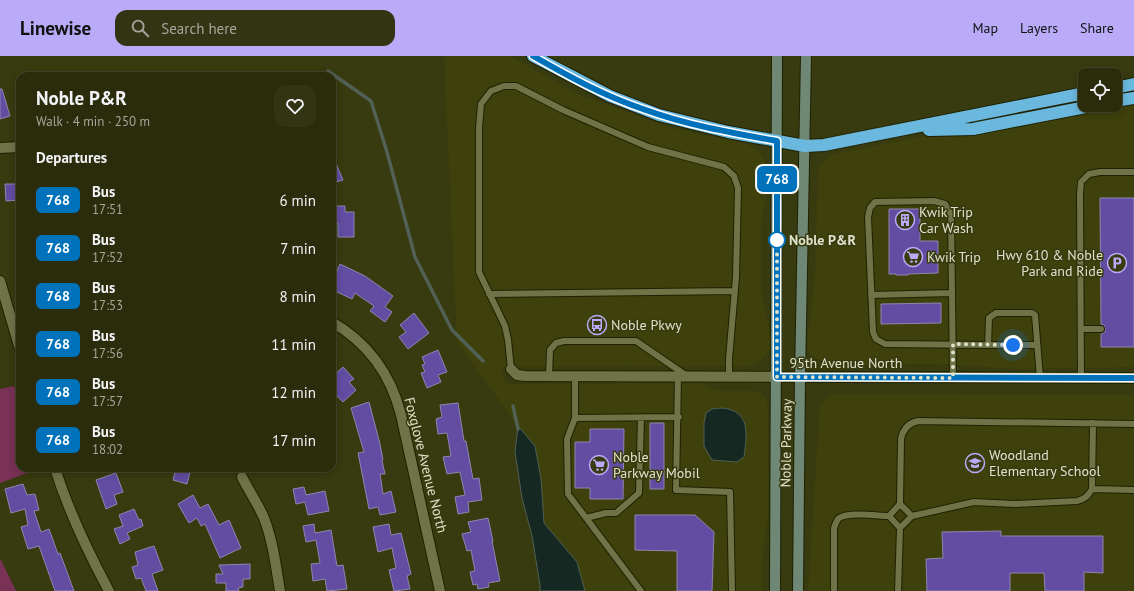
<!DOCTYPE html>
<meta charset="utf-8">
<style>
:root{--surface:#2a2c0b;--page:#323414;--text:#f1f3f6;--muted:#a5a79d;--line:#46482c;--accent:#b9abf7}
body{margin:0;font-family:"PT Sans",sans-serif;background:var(--page);color:var(--text);height:100vh;display:flex;flex-direction:column;font-size:15px;white-space:nowrap}
*{box-sizing:border-box;margin:0}
p{font-size:13px;color:var(--muted)}
.icon{flex:none;width:22px;height:22px;fill:none;stroke:currentColor;stroke-width:2;stroke-linecap:round;stroke-linejoin:round}
.map{position:relative;flex:1;overflow:hidden}
.drawer{position:absolute;left:16px;top:16px;width:320px;height:400px;display:flex;flex-direction:column;background:var(--surface);border-radius:12px;box-shadow:0 2px 10px #0003,0 0 0 1px var(--line)}
.drawer>*{flex:none}
.badge{padding:0 8px;border-radius:6px;font-size:14px;line-height:26px}
.tools{position:absolute;left:1078px;top:12px;display:grid;gap:8px}
.tools a{display:grid;place-items:center;width:44px;height:44px;border-radius:8px;background:var(--surface);box-shadow:0 2px 10px #0003,0 0 0 1px var(--line);font-size:20px}
.you{position:absolute;width:20px;height:20px;margin:-10px;border:3px solid #fff;border-radius:50%;background:#1a73e8;box-shadow:0 0 0 6px #1a73e833}
.map>.badge{position:absolute;translate:-50% -50%;box-shadow:0 0 0 2px #fff}
h2{padding:0 20px;font-size:15px;line-height:36px}
.round{display:grid;place-items:center;flex:none;width:42px;height:42px;border-radius:12px;background:var(--page)}
.headline{display:flex;align-items:center;justify-content:space-between;height:68px;padding:0 20px}
h1{font-size:19px;font-weight:800;line-height:30px}
ul{padding:0;list-style:none}
li{display:flex;align-items:center;gap:12px;height:48px;padding:0 20px}
li div{flex:1}
li b{display:block;font-size:15px}
li em{font-style:normal}
li .badge{min-width:44px;font-weight:700;text-align:center}
header{display:flex;align-items:center;gap:24px;box-sizing:border-box;height:56px;padding:0 20px;background:var(--accent);color:#111}
header strong{font-size:19px}
nav{display:flex;gap:22px;margin-inline-start:auto;font-size:14px}
.search{width:280px;height:36px;background:var(--page);display:flex;align-items:center;gap:10px;box-sizing:border-box;padding:0 14px;border-radius:12px;color:var(--muted);font-size:15px}
.map>svg:first-child{display:block}
</style>
<header>
<strong>Linewise</strong>
<div class="search"><svg class="icon" aria-label="search" viewBox="0 0 24 24"><circle cx="10" cy="10" r="6"/><path d="M15 15l6 6"/></svg>Search here</div>
<nav><a>Map</a><a>Layers</a><a>Share</a></nav>
</header>
<div class="map">
<svg width="1134" height="535" viewBox="0 0 1134 535">
<rect width="100%" height="100%" fill="#383a0f"/>
<!-- built -->
<path fill="#3e410b" d="M444,0H510L580,39L669,71L746,88L759,94L766,108V142L761,166V236L771,281L769,295L761,304L751,310L502,311L504,323L508,328L702,327L716,335H756L761,337L766,342L768,352V459L762,506V535H585L577,506L544,467L541,423L535,390L518,370L457,286Z
M1134,46V311L1019,313L934,308L826,309L815,302L808,296L807,287L815,219L818,114L822,107L829,99L924,80H967Z
M830,338L1134,339V535H808L820,349Z"/>
<!-- green -->
<path fill="#793155" d="M14,330L20,352V412L38,413L0,427V333Z
M0,502L16,535H0Z"/>
<!-- water -->
<path fill="#152822" stroke="#526055" d="M721,352C751,354 747,378 744,401L737,406L712,404L704,390V367L706,357L712,353Z
M518,370L535,390L541,423L544,467L577,506L585,535H540V529L532,480L522,442L515,396Z"/>
<g fill="none" stroke-linecap="round" stroke-linejoin="round">
<!-- stream -->
<path stroke="#526055" stroke-width="3.5" d="M328,15L371,45L387,96L415,201L452,274L483,305
M513,350L518,373"/>
</g>
<!-- building -->
<path fill="#624da2" stroke="#8d86b0" d="M0,33H2L10,60L0,63Z
M332,98L343,124L332,127Z
M5,128H20V144L6,145Z
M1100,142H1134V291H1101V278L1105,276V273L1104,269L1101,268Z
M332,150H345V156H354V181H338V167H332Z
M889,153H920V185H938V217L908,218V219H896V218H889Z
M340,208L365,220L393,240L385,251L392,256L385,266L370,255L374,250L355,237L352,243L335,235L337,229L332,228V226Z
M941,247V267L881,268V248Z
M414,257L429,277L408,293L399,281L406,276L400,269Z
M438,294L447,316L438,319L441,326L427,332L421,317L425,316L422,309L425,308L422,301Z
M343,311L354,323L349,326L356,334L343,346L332,335V321Z
M369,346L380,388L383,404L382,405L385,418H380L383,438L391,435L396,456L380,459L378,451L369,453L358,397L364,396L351,352Z
M458,347L464,385H466L473,423L479,422L482,444L468,446L469,456L458,458L455,441L465,439L460,416L447,418L443,401L451,400L447,377L438,378L436,363L442,361L440,349Z
M650,367H664V433H650Z
M590,373H624L623,443H590V432H575V386H590Z
M176,412H191L187,428L173,424Z
M116,417L123,436L114,439L117,448L106,453L96,424Z
M23,428L27,439L35,438L39,454L34,455L41,476L49,473L58,498L60,497L74,535H55L39,490L28,493L21,471L28,469L25,453L11,457L5,433Z
M304,431L306,439L325,435L329,455L308,459L305,446L296,448L293,433Z
M193,439L200,452L208,448L219,469L229,464L241,492L220,502L205,468L201,470L197,462L189,467L178,448Z
M134,453L139,464L141,463L143,470L127,477L130,483L120,488L114,473L123,470L119,459Z
M635,459H695L714,476L712,535H677V495L635,494Z
M488,462L493,485H492L500,525L488,527L489,531L478,533L477,528L473,529L470,516L475,515L471,494L467,495L462,478L471,476L468,466Z
M314,468L315,477L331,474L337,510L343,509L347,533L327,535L325,523L313,525L311,508L320,507L316,484L306,486L303,470Z
M389,468L391,479L401,477L411,518L407,520L410,533L394,535L389,514L396,512L392,492L378,496L373,471Z
M1001,475V480H1103V517L1084,516V535H1045L1044,517H1010V535H927L926,503L943,502L942,476Z
M154,490L163,514L152,518L158,535H146L141,522L136,523L132,511L138,509L135,496Z
M250,508V523H243V531L238,532L239,535H226V527H216V518H223L219,509Z"/>
<g fill="none" stroke-linecap="round" stroke-linejoin="round">
<!-- lane casing -->
<g stroke="#1f2102" stroke-width="8">
<path id="lane" d="M489,238L735,235
M871,239L952,237
M1081,273H1101
M988,289H1037
M511,313L508,284L505,270L479,216V72L481,48L491,35L504,30H516L563,54L648,91L724,111L734,120L738,132L736,221L729,303V321
M549,320L550,294L556,287L564,285H636L687,320
M575,320V362L567,383L568,438L641,535
M678,320L676,434L730,436L732,535
M953,322L951,158L945,148L934,145L875,146L870,152L868,161L873,276L876,283L885,288L988,289L989,262L996,257H1032L1035,259L1040,322
M1081,323L1080,138L1081,126L1089,118L1100,116H1134
M575,362L679,361
M1092,433L1134,434
M912,460L974,446L1014,448L1077,445C1085,443 1088,440 1092,433L1093,367
M586,462L606,457H616L639,437L641,362
M900,472L912,460L900,448
M834,535V472C835,469 836,466 838,463C846,455 878,460 889,460
M898,535L900,472L889,460L900,448L901,383C903,373 908,367 918,365L1134,368"/>
</g>
<!-- street casing -->
<g stroke="#1f2102" stroke-width="12">
<path id="street" d="M0,92L20,91
M0,225L20,293
M332,266C368,287 391,319 401,359L440,535
M511,313L517,319L525,320L1134,322
M55,412C68,454 88,496 109,535
M242,421C249,435 258,448 264,462C273,485 276,511 280,535"/>
</g>
<!-- secondary casing -->
<g stroke="#1f2102" stroke-width="12">
<path id="secondary" d="M775,535L777,0
M798,535L800,322L806,0"/>
</g>
<!-- highway casing -->
<g stroke="#1f2102" stroke-width="14">
<path id="highway" d="M533,0L610,40L659,59L728,76L805,90L824,89L1085,37
M1115,32L1134,28
M1115,45L1134,42
M929,74L973,73L1096,49"/>
</g>
<!-- lane -->
<use href="#lane" stroke="#6f7348" stroke-width="6"/>
<!-- street -->
<use href="#street" stroke="#6f7348" stroke-width="10"/>
<!-- secondary -->
<use href="#secondary" stroke="#6e8875" stroke-width="10"/>
<!-- highway -->
<use href="#highway" stroke="#6bb8df" stroke-width="12"/>
</g>
<g fill="none" stroke-linecap="round" stroke-linejoin="round">
<!-- line casing -->
<g stroke="#fff" stroke-width="9">
<path id="line" d="M533,0C568,20 604,40 643,53C686,69 732,77 777,85V321L1134,322"/>
</g>
<!-- line -->
<use href="#line" stroke="#0072bc" stroke-width="6"/>
<!-- walk -->
<path stroke="#dfe2cb" stroke-width="4" stroke-dasharray="0 7.2" d="M777,184V321L953,322V288L1013,289"/>
</g>
<!-- icons -->
<defs>
<g id="building-ring" transform="scale(1)"><circle r="9.5" fill="#383a0f" stroke="#b9abf7" stroke-width="1.5"/><path d="M-4-6H4V6H1V3H-1V6H-4ZM-2.5-4.3h1.7v1.8h-1.7ZM.8-4.3h1.7v1.8H.8ZM-2.5-1h1.7V.8h-1.7ZM.8-1h1.7V.8H.8Z" fill="#b9abf7"/></g>
<g id="supermarket-ring" transform="scale(1)"><circle r="9.5" fill="#383a0f" stroke="#b9abf7" stroke-width="1.5"/><path d="M-6-5.5h2.5l.6 2H6L4.5 2H-2.5L-4.4-4H-6ZM-1.5 3.2a1.3 1.3 0 1 0 .1 0ZM3 3.2a1.3 1.3 0 1 0 .1 0Z" fill="#b9abf7"/></g>
<g id="parking-ring" transform="scale(1)"><circle r="9.5" fill="#383a0f" stroke="#b9abf7" stroke-width="1.5"/><path d="M-3.5-5.5H1a3.5 3.5 0 0 1 0 7H-1V5.5H-3.5ZM-1-3.4V-.6H.8a1.4 1.4 0 0 0 0-2.8Z" fill="#b9abf7"/></g>
<g id="bus-ring" transform="scale(1)"><circle r="9.5" fill="#383a0f" stroke="#b9abf7" stroke-width="1.5"/><path d="M-5-6H5V4H4V6H2V4H-2V6H-4V4H-5ZM-3.5-4V0h7V-4ZM-3.5 1.2v1.5H-2V1.2ZM2 1.2v1.5H3.5V1.2Z" fill="#b9abf7"/></g>
<g id="school-ring" transform="scale(1)"><circle r="9.5" fill="#383a0f" stroke="#b9abf7" stroke-width="1.5"/><path d="M0-5L7-2L0 1L-7-2ZM-4 1L0 2.5L4 1V4Q0 6-4 4Z" fill="#b9abf7"/></g>
</defs>
<g fill-rule="evenodd">
<use href="#building-ring" x="905" y="164"/>
<use href="#supermarket-ring" x="913" y="201"/>
<use href="#parking-ring" x="1117" y="207"/>
<use href="#bus-ring" x="597" y="269"/>
<use href="#school-ring" x="975" y="407"/>
<use href="#supermarket-ring" x="599" y="409"/>
</g>
<!-- markers -->
<circle fill="#fff" stroke="#0072bc" stroke-width="2" cx="777" cy="184" r="8"/>
<g text-anchor="middle" dominant-baseline="central" stroke-width="3" stroke-linejoin="round" paint-order="stroke">
<!-- poi labels -->
<g font-size="14" fill="#dfe2cb" stroke="#383a0f" text-anchor="start">
<text x="919" y="156">Kwik Trip<tspan x="919" dy="16">Car Wash</tspan></text>
<text x="1103" y="199" text-anchor="end">Hwy 610 &amp; Noble<tspan x="1103" dy="16">Park and Ride</tspan></text>
<text x="927" y="201">Kwik Trip</text>
<text x="611" y="269">Noble Pkwy</text>
<text x="989" y="399">Woodland<tspan x="989" dy="16">Elementary School</tspan></text>
<text x="613" y="401">Noble<tspan x="613" dy="16">Parkway Mobil</tspan></text>
</g>
<!-- stop labels -->
<g font-size="14" font-weight="bold" fill="#dfe2cb" stroke="#383a0f" text-anchor="start">
<text x="789" y="184">Noble P&amp;R</text>
</g>
<!-- street labels -->
<g font-size="14" fill="#dfe2cb" stroke="#383a0f">
<text x="846" y="307">95th Avenue North</text>
<text transform="translate(786 387) rotate(-89)">Noble Parkway</text>
<text transform="translate(426 409) rotate(76)">Foxglove Avenue North</text>
</g>
</g>
</svg>
<div class="tools">
<a><svg class="icon" aria-label="locate" viewBox="0 0 24 24"><circle cx="12" cy="12" r="6"/><path d="M12 2v4M12 18v4M2 12h4M18 12h4"/></svg></a>
</div>
<div class="you" style="left:1013px;top:289px"></div>
<b class="badge" style="left:777px;top:123px;background:#0072bc;color:#fff">768</b>
<section class="drawer">
<div class="headline"><div><h1>Noble P&amp;R</h1><p>Walk · 4 min · 250 m</p></div><a class="round"><svg class="icon" aria-label="heart" viewBox="0 0 24 24"><path d="M12 20l-8-8c-3-5 5-10 8-4 3-6 11-1 8 4z"/></svg></a></div>
<h2>Departures</h2>
<ul>
<li><span class="badge" style="background:#0072bc;color:#fff">768</span><div><b>Bus</b><p>17:51</p></div><em>6 min</em></li>
<li><span class="badge" style="background:#0072bc;color:#fff">768</span><div><b>Bus</b><p>17:52</p></div><em>7 min</em></li>
<li><span class="badge" style="background:#0072bc;color:#fff">768</span><div><b>Bus</b><p>17:53</p></div><em>8 min</em></li>
<li><span class="badge" style="background:#0072bc;color:#fff">768</span><div><b>Bus</b><p>17:56</p></div><em>11 min</em></li>
<li><span class="badge" style="background:#0072bc;color:#fff">768</span><div><b>Bus</b><p>17:57</p></div><em>12 min</em></li>
<li><span class="badge" style="background:#0072bc;color:#fff">768</span><div><b>Bus</b><p>18:02</p></div><em>17 min</em></li>
</ul>
</section>
</div>
